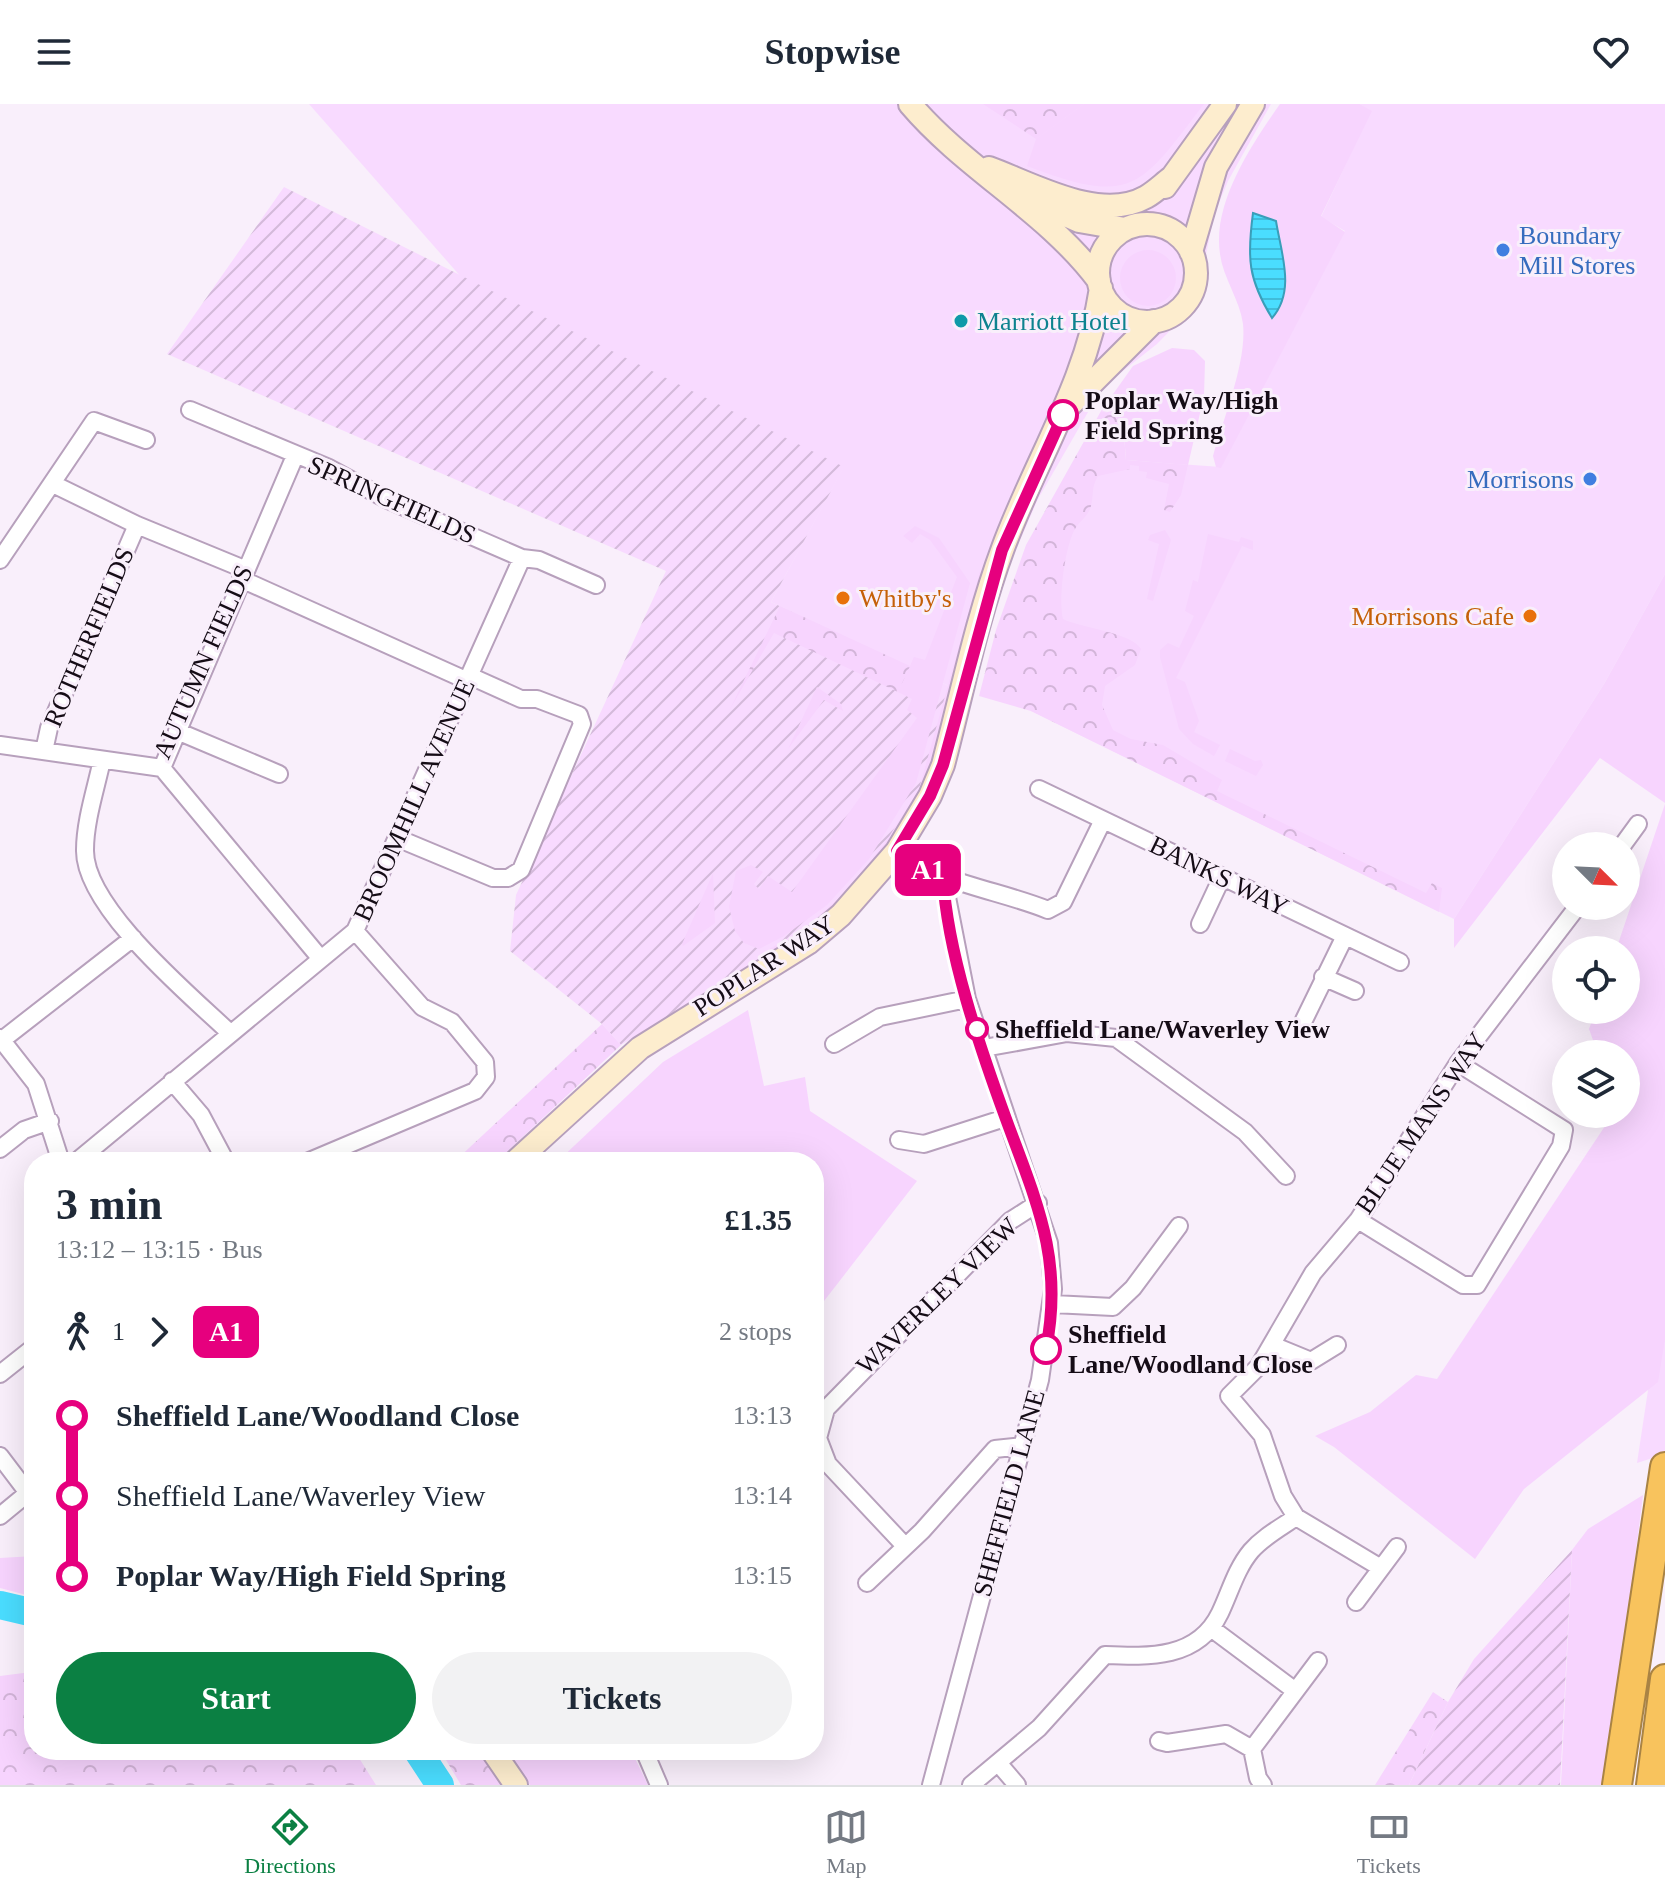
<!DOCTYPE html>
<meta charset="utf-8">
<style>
:root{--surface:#fff;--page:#f2f2f3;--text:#1f2937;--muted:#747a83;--line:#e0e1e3;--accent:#0b8043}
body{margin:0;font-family:Georgia,serif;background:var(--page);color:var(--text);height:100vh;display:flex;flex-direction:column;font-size:30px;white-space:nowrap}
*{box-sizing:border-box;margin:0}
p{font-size:26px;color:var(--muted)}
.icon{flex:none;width:44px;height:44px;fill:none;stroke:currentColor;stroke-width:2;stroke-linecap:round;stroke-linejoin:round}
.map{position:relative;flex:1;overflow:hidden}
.drawer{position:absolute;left:24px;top:1048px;width:800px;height:608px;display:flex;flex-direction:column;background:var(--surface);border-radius:32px;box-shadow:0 8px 32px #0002}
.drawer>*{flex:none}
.badge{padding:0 16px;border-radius:12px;font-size:28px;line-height:52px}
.needle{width:52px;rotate:114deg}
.tools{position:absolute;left:1552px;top:728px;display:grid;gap:16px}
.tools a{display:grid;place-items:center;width:88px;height:88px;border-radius:50%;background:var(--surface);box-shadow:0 8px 32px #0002;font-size:40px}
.map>.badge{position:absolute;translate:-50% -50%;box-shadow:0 0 0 4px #fff}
.legs{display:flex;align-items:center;gap:12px;height:88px;padding:0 32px;font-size:26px}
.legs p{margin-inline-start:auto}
.summary{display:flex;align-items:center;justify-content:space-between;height:136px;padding:0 32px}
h1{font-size:44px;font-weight:800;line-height:60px}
.primary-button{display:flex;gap:16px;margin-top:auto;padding:16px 32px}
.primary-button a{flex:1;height:92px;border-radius:48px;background:var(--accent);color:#fff;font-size:32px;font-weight:800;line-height:92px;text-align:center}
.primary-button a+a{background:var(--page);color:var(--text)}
ul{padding:0 32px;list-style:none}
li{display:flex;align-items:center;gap:28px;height:80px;font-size:30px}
li i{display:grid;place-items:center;width:12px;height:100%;margin:0 10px;background:currentColor}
li i::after{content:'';width:20px;height:20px;margin:-10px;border:6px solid;border-radius:50%;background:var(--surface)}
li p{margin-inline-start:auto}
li:first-child i{background:linear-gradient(#0000 50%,currentColor 0)}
li:last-child i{background:linear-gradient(currentColor 50%,#0000 0)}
header{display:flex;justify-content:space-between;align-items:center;height:104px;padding:0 32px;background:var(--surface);font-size:36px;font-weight:800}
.dock{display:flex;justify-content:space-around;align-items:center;height:112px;border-top:2px solid var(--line);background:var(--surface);font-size:22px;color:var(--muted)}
.dock a{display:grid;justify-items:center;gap:4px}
.dock .on{color:var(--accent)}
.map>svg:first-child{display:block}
</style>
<header><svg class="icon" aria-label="menu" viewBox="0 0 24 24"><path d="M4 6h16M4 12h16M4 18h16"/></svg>Stopwise<svg class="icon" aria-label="heart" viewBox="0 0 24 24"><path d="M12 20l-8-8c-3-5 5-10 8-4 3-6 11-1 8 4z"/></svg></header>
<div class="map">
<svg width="1665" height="1681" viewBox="0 0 1665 1681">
<defs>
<pattern id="industrial-furrows" width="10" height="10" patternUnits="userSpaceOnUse" patternTransform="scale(2)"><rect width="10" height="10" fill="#f8daff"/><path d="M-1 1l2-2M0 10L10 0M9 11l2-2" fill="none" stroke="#d4bada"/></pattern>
<pattern id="forest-crowns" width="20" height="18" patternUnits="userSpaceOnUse" patternTransform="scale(2)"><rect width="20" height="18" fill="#f7d4fe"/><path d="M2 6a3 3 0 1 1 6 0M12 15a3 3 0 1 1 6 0" fill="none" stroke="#d3b5d9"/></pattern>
<pattern id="garden-furrows" width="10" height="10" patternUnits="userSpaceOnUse" patternTransform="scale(2)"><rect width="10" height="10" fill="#f7d4fe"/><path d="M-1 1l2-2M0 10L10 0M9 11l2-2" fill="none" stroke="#d3b5d9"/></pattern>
<pattern id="water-rules" width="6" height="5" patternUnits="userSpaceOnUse" patternTransform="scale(2)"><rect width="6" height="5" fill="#4addff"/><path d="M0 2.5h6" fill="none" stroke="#40bcda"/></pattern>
</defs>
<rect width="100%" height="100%" fill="#f9effb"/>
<!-- built -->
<path fill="#f8daff" d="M309,0H1271L1228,77L1214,111L1196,200L1157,240L1110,277L1095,296L1038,395L1015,448L997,439L953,584L771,498L843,364L469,182Z
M1360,0H1665V470L1604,580L1454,815L1031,607L1081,353L1221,363L1345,127L1321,113L1371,7Z
M1665,1174V1350L1637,1359Z"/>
<!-- industrial -->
<path fill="url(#industrial-furrows)" d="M284,83L844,363L771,498L953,584L923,685L856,784L772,849L621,941L602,920L510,847L516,791L666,467L167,250Z"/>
<!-- green -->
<path fill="#f7d4fe" d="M1084,0H1204C1140,83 1134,103 1027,62L1036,35Z
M1280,0H1360L1372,7L1321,112L1345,128L1221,364L1216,363L1213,352C1223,315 1247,258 1243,220C1240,196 1223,174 1220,150C1212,99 1252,40 1280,0Z
M1120 174a28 28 0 1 1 56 0a28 28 0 1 1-56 0Z
M1172,244L1194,246L1205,257L1204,292L1188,361L1126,356L1124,331L1115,311L1101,307L1133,262Z
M915,422L939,434L970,479L916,679L869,755L827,801L784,832L759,845L744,839L735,827L729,803L736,767L751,761L763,768L754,780L759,785L768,772L792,788L917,614L907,606L912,595L898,588L914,553L925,556L957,473L930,436L920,430L912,439L903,432Z
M1165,426L1171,436L1153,497L1147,495L1159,440L1148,436L1150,431Z
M1208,430L1239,438L1241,433L1253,437V446L1242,442L1176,574L1185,578L1199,617L1194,628L1220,641L1214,652L1193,640L1179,625L1160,553V546L1168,539L1179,544L1194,512L1185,507L1193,476L1198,478Z
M980,467L981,475C946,615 934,717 819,818C805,830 779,851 761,850L803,825L843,791L885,739L919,685Z
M1665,470V699L1600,654L1454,844V815L1604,580Z
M817,583L841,600L843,607L824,596L788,645Z
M1230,645L1255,657L1261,656L1263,661L1256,672L1225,657Z
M1665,700V1235L1658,1278L1524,1385L1475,1455L1334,1343L1315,1332L1370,1308L1416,1271L1437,1275L1613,1010H1626V950H1598L1589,925L1596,906H1626V846H1616Z
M713,769L715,819L683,842L682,840Z
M748,906L764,982L805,973L810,1007L917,1077L814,1210V1058H557L663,958Z
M1643,1391L1607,1681H1561L1572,1446L1588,1425Z
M34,1452V1493L0,1484V1454Z
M506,1646H631L648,1681H530Z"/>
<!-- forest -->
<path fill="url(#forest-crowns)" d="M983,0H1084L1036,35Z
M1101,307L1115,311L1124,331L1126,356L1188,361L1181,391L1170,408L1164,406L1169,380L1146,374L1147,368L1139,367V362L1130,361V365L1098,372C1091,384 1094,389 1091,402C1089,411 1082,415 1077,422C1065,437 1058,497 1063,515C1082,524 1132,529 1141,545L1135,561L1105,582L1102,601L1113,626L1131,635L1163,641L1222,676L1217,687L1426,789L1432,779L1442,784L1439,808L1031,607L979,592L996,526L1026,441Z
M780,502L910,562L898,588L774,529L729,607Z
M602,920L621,941L496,1058H454Z
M31,1568L34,1569V1646H354L376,1681H0V1572Z
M1433,1588L1448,1598L1409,1681H1375Z
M440,1646H477L503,1681H461Z"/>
<!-- garden -->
<path fill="url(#garden-furrows)" d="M1572,1446L1560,1681H1409L1448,1598L1474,1555Z"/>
<!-- water -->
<path fill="url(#water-rules)" stroke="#3a9eb9" stroke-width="2" d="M1253,109L1276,117C1281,149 1296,187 1272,214C1248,175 1247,154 1253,109Z"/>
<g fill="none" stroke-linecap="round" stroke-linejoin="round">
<!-- river -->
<path stroke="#4addff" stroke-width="28" d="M0,1501L34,1509
M417,1646L440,1681"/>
<!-- street casing -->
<g stroke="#b7a0bc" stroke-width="20">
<path id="street" d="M190,306L329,364L386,395L522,454L539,456L596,481
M53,380L137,421L244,465
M0,456L94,317L146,336
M241,475L468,577
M177,627L279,670
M0,641L162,664L295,352
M44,647L49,624L137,421
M102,656C96,684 85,717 85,746C84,803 190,891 230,929
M162,664L321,855
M1039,685L1400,858
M397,734L493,774H508L521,766L582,620L579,611L537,595H521L470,572
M1622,742L1638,720
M897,747C940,780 999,786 1048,806L1063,798L1103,716
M1200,820L1222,773
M1323,873L1355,887
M1304,916L1345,832
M0,934L36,980L61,1058
M2,936L133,834
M834,940L880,913L967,895
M984,944L1067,929L1116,934L1245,1028L1286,1072
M172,977L201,1011L226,1058
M899,1036L924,1040L1005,1014
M0,1045L24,1026L50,1017
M76,1058L355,827L522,454
M307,1058L475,987L486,973L485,958L452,918L422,903L355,827
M1358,1116L1463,1181H1477L1561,1042L1564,1026L1458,959
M1053,1200L1113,1203L1133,1184L1179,1122
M1272,1241L1311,1257L1337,1241
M0,1270L34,1243
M0,1352L28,1389L0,1412
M905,1442L828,1360L818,1334L826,1305L1010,1117L1038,1099
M1381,1464L1296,1413L1283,1392L1262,1331L1229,1292L1259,1262L1313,1169L1358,1116L1458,959L1578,802
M867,1479L922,1427L995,1345L1022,1342
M1356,1498L1397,1443
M1211,1524L1294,1586
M1159,1637L1167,1639L1226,1630L1252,1645L1258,1674L1263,1681
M1252,1645L1318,1557
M644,1646L659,1681
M999,1660L1017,1681
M931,1681L1040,1276L1053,1185L1049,1139L967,895L943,773
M971,1681L1039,1624L1105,1551C1149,1553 1198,1555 1220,1509C1230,1488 1236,1465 1251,1447C1263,1433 1280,1424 1296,1413"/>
</g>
<!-- secondary casing -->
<g stroke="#b7a0bc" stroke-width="26">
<path id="secondary" d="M910,0C966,66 1047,107 1099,177
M989,64C1033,80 1100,119 1146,93C1155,88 1163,80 1171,74
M1165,83L1225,0
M1023,92L1079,117L1125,125
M1098 169a49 49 0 1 1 98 0a49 49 0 1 1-98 0Z
M1191,148L1216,63L1253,0
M1070,301L1154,217
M515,1058L640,944L808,839L841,811L897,747L930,692L943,661C962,589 977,514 1003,444C1035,357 1087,278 1101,184
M492,1646L516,1681"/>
</g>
<!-- highway casing -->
<g stroke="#a98344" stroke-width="32">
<path id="highway" d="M1617,1681L1665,1363
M1651,1681L1665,1575"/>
</g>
<!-- street -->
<use href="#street" stroke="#fff" stroke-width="16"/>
<!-- secondary -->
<use href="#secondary" stroke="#fdedce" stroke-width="22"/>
<!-- highway -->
<use href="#highway" stroke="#f8c35d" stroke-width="28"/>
</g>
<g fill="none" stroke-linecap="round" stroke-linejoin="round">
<!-- line-1 casing -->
<g stroke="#fff" stroke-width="18">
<path id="line-1" d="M1046,1245C1064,1155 1036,1097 1006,1015C980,944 947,848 943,773L913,759L897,747L930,692L943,661L1002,446L1063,311"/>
</g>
<!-- line-1 -->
<use href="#line-1" stroke="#e6007e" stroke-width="12"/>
</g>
<!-- markers -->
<g fill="#3f7fe0" stroke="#f9effb" stroke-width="3">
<circle cx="1503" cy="146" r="8"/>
<circle cx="1590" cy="375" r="8"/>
</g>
<circle fill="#0f9aa8" stroke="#f9effb" stroke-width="3" cx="961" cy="217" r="8"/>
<g fill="#fff" stroke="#e6007e" stroke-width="4">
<circle cx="1063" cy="311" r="14"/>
<circle cx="977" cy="925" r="10"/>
<circle cx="1046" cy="1245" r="14"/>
</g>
<g fill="#e8710a" stroke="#f9effb" stroke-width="3">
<circle cx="843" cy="494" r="8"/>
<circle cx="1530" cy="512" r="8"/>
</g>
<g text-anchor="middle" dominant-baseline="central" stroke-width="6" stroke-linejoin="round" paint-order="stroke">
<!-- shop labels -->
<g font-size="26" fill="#366cbe" stroke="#f9effb" text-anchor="start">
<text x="1519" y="131">Boundary<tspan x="1519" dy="30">Mill Stores</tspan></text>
<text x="1574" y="375" text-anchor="end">Morrisons</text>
</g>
<!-- culture labels -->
<g font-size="26" fill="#0d838f" stroke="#f9effb" text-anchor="start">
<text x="977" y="217">Marriott Hotel</text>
</g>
<!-- stop labels -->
<g font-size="26" font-weight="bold" fill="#150c16" stroke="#f9effb" text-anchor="start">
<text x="1085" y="296">Poplar Way/High<tspan x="1085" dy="30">Field Spring</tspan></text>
<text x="995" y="925">Sheffield Lane/Waverley View</text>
<text x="1068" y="1230">Sheffield<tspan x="1068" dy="30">Lane/Woodland Close</tspan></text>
</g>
<!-- street labels -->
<g font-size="26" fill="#150c16" stroke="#f9effb">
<text transform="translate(392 396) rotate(24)">SPRINGFIELDS</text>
<text transform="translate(89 533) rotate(-67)">ROTHERFIELDS</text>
<text transform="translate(203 558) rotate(-66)">AUTUMN FIELDS</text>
<text transform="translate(414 696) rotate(-66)">BROOMHILL AVENUE</text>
<text transform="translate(1219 772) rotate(26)">BANKS WAY</text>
<text transform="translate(764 862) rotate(-33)">POPLAR WAY</text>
<text transform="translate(1421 1019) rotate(-56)">BLUE MANS WAY</text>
<text transform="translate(937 1192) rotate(-44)">WAVERLEY VIEW</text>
<text transform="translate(1009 1389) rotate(-75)">SHEFFIELD LANE</text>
</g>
<!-- food labels -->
<g font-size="26" fill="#c56008" stroke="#f9effb" text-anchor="start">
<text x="859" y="494">Whitby's</text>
<text x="1514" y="512" text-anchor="end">Morrisons Cafe</text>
</g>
</g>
</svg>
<div class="tools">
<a><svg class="needle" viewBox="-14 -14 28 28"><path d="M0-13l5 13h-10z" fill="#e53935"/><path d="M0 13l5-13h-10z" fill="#747a83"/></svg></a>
<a><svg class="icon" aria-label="locate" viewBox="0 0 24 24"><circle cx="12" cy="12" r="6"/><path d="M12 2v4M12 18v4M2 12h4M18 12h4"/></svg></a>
<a><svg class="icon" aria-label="layers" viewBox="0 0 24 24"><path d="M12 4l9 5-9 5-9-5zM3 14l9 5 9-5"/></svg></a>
</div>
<b class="badge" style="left:928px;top:766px;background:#e6007e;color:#fff">A1</b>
<section class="drawer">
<div class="summary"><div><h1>3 min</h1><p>13:12 – 13:15 · Bus</p></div><b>£1.35</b></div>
<div class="legs"><svg class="icon" aria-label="walk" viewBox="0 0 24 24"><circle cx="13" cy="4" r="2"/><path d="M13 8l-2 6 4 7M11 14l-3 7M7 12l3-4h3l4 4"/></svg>1<svg class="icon" aria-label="forward" viewBox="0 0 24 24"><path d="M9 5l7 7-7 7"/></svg><b class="badge" style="background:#e6007e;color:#fff">A1</b><p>2 stops</p></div>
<ul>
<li><i style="color:#e6007e"></i><b>Sheffield Lane/Woodland Close</b><p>13:13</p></li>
<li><i style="color:#e6007e"></i><span>Sheffield Lane/Waverley View</span><p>13:14</p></li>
<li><i style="color:#e6007e"></i><b>Poplar Way/High Field Spring</b><p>13:15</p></li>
</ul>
<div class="primary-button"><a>Start</a><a>Tickets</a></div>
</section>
</div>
<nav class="dock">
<a class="on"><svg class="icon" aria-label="directions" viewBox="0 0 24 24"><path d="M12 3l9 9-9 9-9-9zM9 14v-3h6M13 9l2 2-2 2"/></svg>Directions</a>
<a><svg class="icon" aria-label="map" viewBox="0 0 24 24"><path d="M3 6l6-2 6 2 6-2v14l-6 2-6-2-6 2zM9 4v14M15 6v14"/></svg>Map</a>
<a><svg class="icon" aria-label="tickets" viewBox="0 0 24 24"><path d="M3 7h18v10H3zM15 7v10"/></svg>Tickets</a>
</nav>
